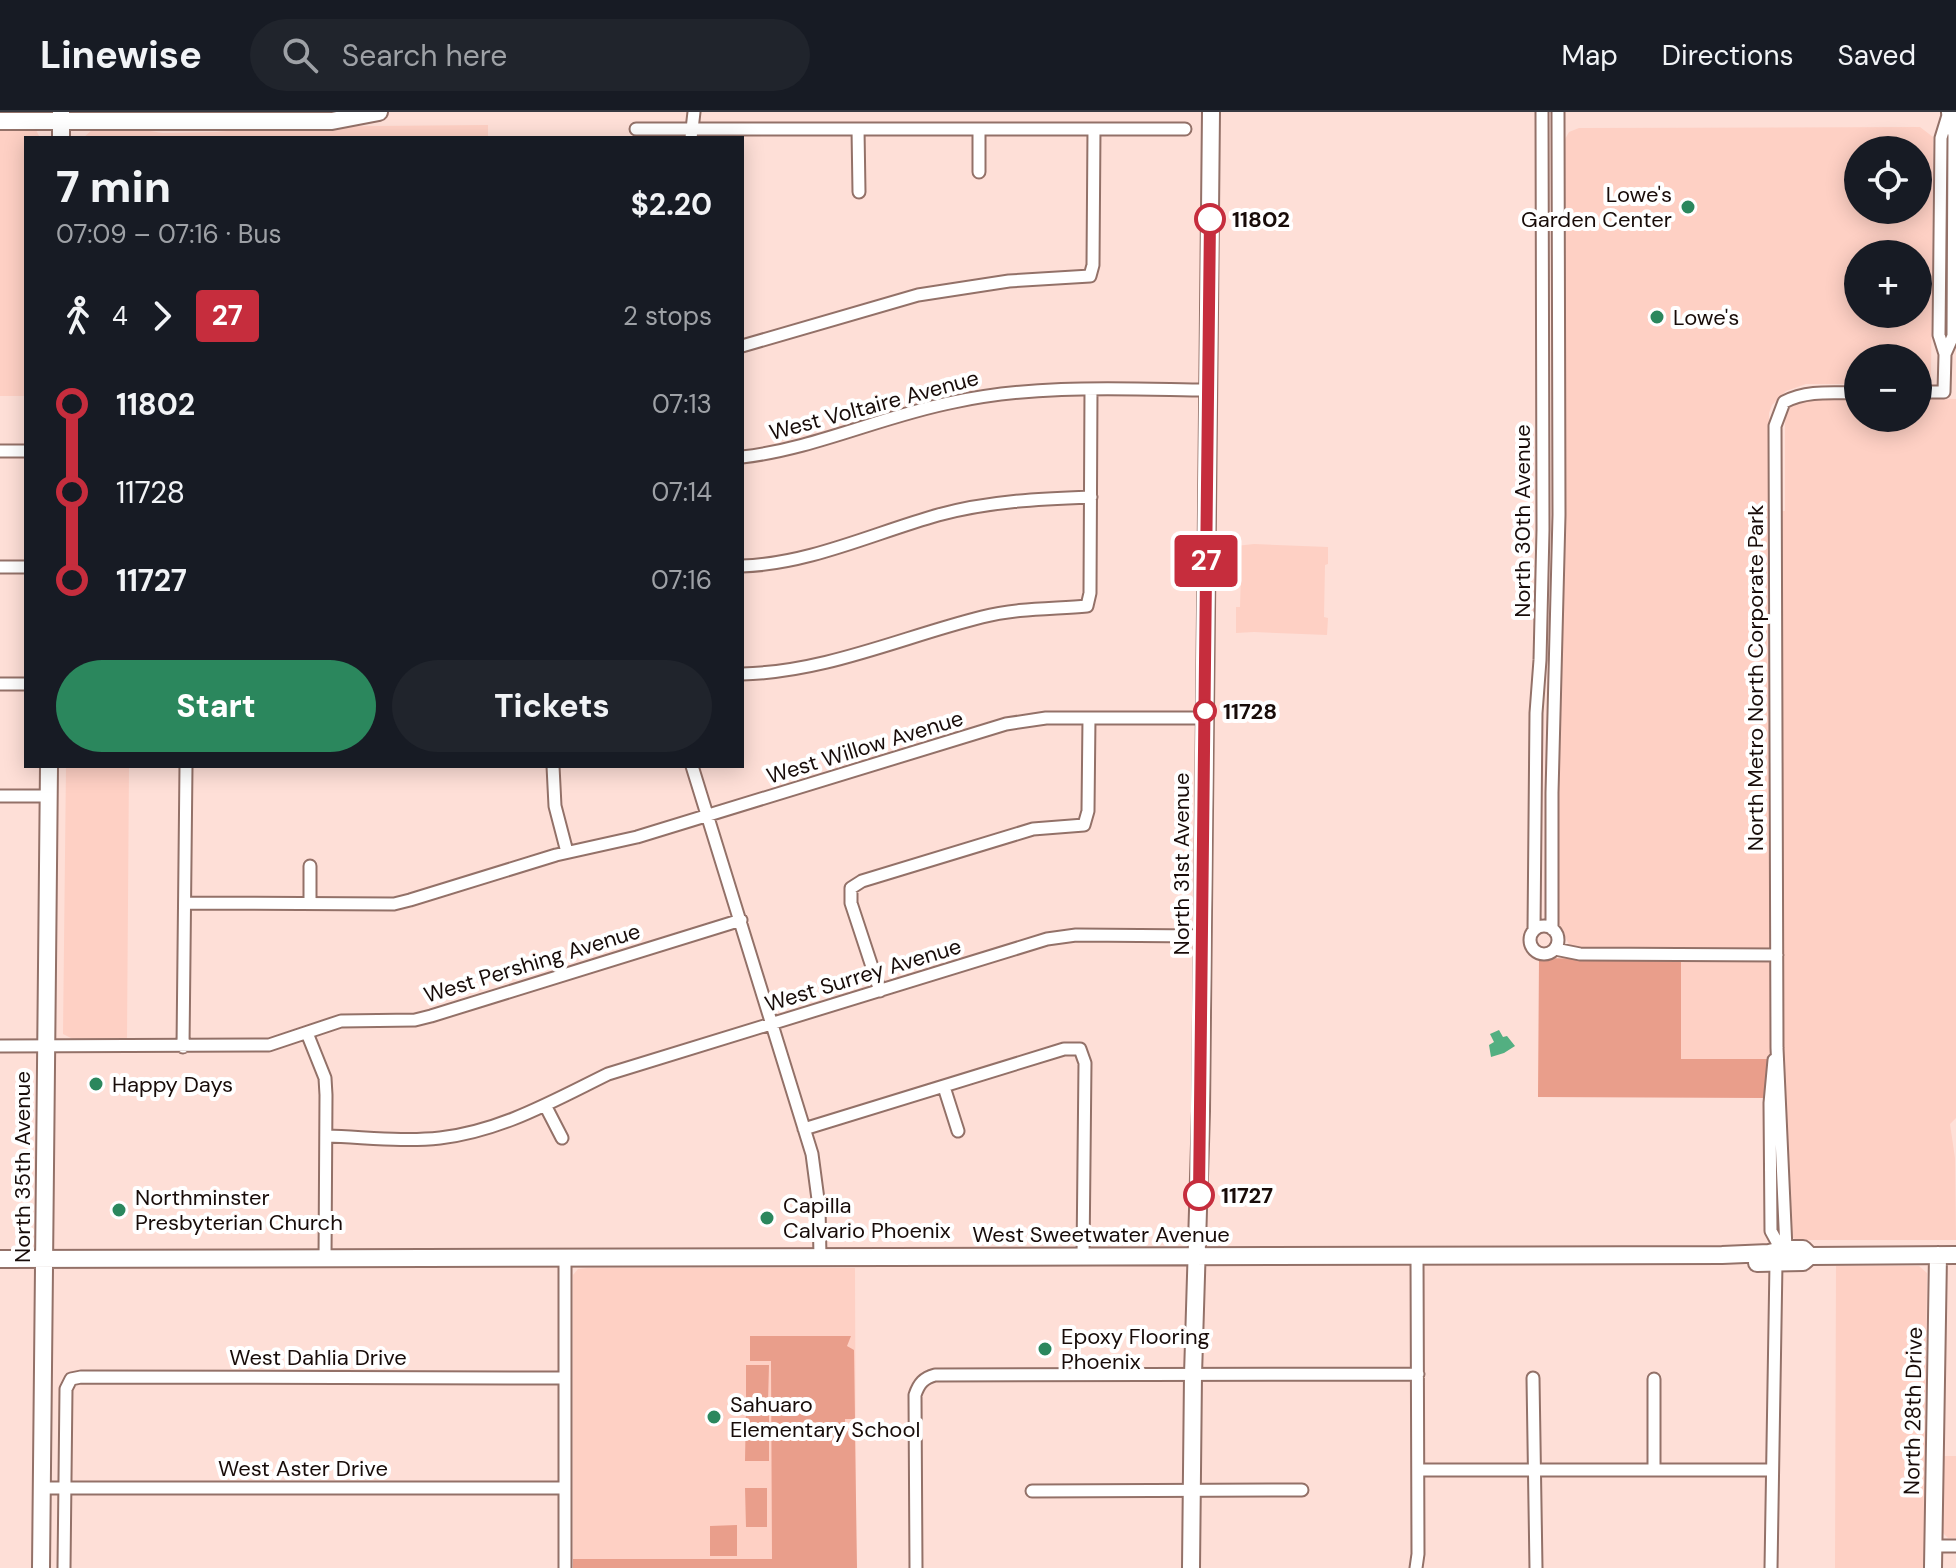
<!DOCTYPE html>
<meta charset="utf-8">
<style>
:root{--surface:#171b24;--page:#20242c;--text:#f1f3f6;--muted:#9ea1a6;--line:#363941;--accent:#2b875d}
body{margin:0;font-family:"DM Sans",sans-serif;background:var(--page);color:var(--text);height:100vh;display:flex;flex-direction:column;font-size:30px;white-space:nowrap}
*{box-sizing:border-box;margin:0}
p{font-size:26px;color:var(--muted)}
.icon{flex:none;width:44px;height:44px;fill:none;stroke:currentColor;stroke-width:2;stroke-linecap:round;stroke-linejoin:round}
.map{position:relative;flex:1;overflow:hidden}
.drawer{position:absolute;left:24px;top:24px;width:720px;height:632px;display:flex;flex-direction:column;background:var(--surface);border-radius:0px;box-shadow:0 4px 20px #0003}
.drawer>*{flex:none}
.badge{padding:0 16px;border-radius:6px;font-size:28px;line-height:52px}
.buttons{position:absolute;left:1844px;top:24px;display:grid;gap:16px}
.buttons a{display:grid;place-items:center;width:88px;height:88px;border-radius:50%;background:var(--surface);box-shadow:0 4px 20px #0003;font-size:40px}
.map>.badge{position:absolute;translate:-50% -50%;box-shadow:0 0 0 4px #fff}
.legs{display:flex;align-items:center;gap:12px;height:88px;padding:0 32px;font-size:26px}
.legs p{margin-inline-start:auto}
.headline{display:flex;align-items:center;justify-content:space-between;height:136px;padding:0 32px}
h1{font-size:44px;font-weight:800;line-height:60px}
.button{display:flex;gap:16px;margin-top:auto;padding:16px 32px}
.button a{flex:1;height:92px;border-radius:48px;background:var(--accent);color:#fff;font-size:32px;font-weight:800;line-height:92px;text-align:center}
.button a+a{background:var(--page);color:var(--text)}
ul{padding:0 32px;list-style:none}
li{display:flex;align-items:center;gap:28px;height:88px;font-size:30px}
li i{display:grid;place-items:center;width:12px;height:100%;margin:0 10px;background:currentColor}
li i::after{content:'';width:20px;height:20px;margin:-10px;border:6px solid;border-radius:50%;background:var(--surface)}
li p{margin-inline-start:auto}
li:first-child i{background:linear-gradient(#0000 50%,currentColor 0)}
li:last-child i{background:linear-gradient(currentColor 50%,#0000 0)}
header{display:flex;align-items:center;gap:48px;box-sizing:border-box;height:112px;padding:0 40px;background:var(--surface);border-bottom:2px solid var(--line)}
header strong{font-size:38px}
nav{display:flex;gap:44px;margin-inline-start:auto;font-size:28px}
.search{width:560px;height:72px;background:var(--page);display:flex;align-items:center;gap:20px;box-sizing:border-box;padding:0 28px;border-radius:44px;color:var(--muted);font-size:30px}
.map>svg:first-child{display:block}
</style>
<header>
<strong>Linewise</strong>
<div class="search"><svg class="icon" aria-label="search" viewBox="0 0 24 24"><circle cx="10" cy="10" r="6"/><path d="M15 15l6 6"/></svg>Search here</div>
<nav><a>Map</a><a>Directions</a><a>Saved</a></nav>
</header>
<div class="map">
<svg width="1956" height="1456" viewBox="0 0 1956 1456">
<rect width="100%" height="100%" fill="#fedfd7"/>
<!-- built -->
<path fill="#fed0c4" fill-rule="evenodd" d="M488,13V26H83L94,16H129L163,21L216,20L268,15Z
M0,16H30L36,18L40,26H26V284H0Z
M1579,16L1920,15L1933,25L1931,268L1918,273V246H1858V272H1806L1786,279L1772,293L1769,301L1768,399H1785V304L1790,294L1799,287L1858,286V306H1918V286L1956,287V1006L1950,1012L1955,1046L1956,1128H1796L1791,1124L1784,1052V948H1681V848L1780,849L1772,775L1771,837L1769,839L1575,836L1569,832L1557,811L1559,566L1564,398V29L1569,20ZM1858,38H1918V98H1858ZM1858,142H1918V202H1858Z
M1254,432L1328,435V452L1325,453L1324,505L1328,506L1327,523L1254,520L1236,521V495H1240L1241,462L1236,461V434Z
M66,654H129L127,927L75,928L63,922Z
M1836,1154H1919L1927,1161L1924,1456H1835Z
M587,1156H855L856,1447H573V1163L578,1157Z
M1943,1344H1956V1426H1948L1942,1420Z"/>
<!-- green -->
<path fill="#e99e8b" d="M1539,846L1681,848V947H1770L1764,986L1538,985Z
M750,1224H851L847,1234L854,1238L855,1307H845V1319L855,1320L857,1456H573V1447H772L771,1249H750Z
M746,1253H769L768,1291H746Z
M746,1294H769V1349H745Z
M745,1376H767V1415H746Z
M737,1413V1444H710V1414Z"/>
<!-- water -->
<path fill="#53af81" d="M1499,918L1503,925L1507,924L1515,934L1504,941L1491,945L1489,933L1494,930L1490,922Z"/>
<g fill="none" stroke-linecap="round" stroke-linejoin="round">
<!-- street casing -->
<g stroke="#937168" stroke-width="15">
<path id="street" d="M636,17H1185
M858,17L859,80
M979,17V60
M691,26L694,0
M742,234L918,183L1009,169L1090,164L1093,153L1094,17
M1945,242L1953,224L1954,23L1949,1
M1918,280H1944L1945,242L1939,223L1941,26L1949,0
M0,339H26
M742,345C814,337 882,304 954,290C1037,272 1123,277 1208,278
M742,454C809,452 874,421 938,403C989,389 1039,387 1091,385
M0,455H26
M742,562C826,560 902,525 982,505C1017,496 1052,497 1087,494L1090,481L1091,277
M0,572H26
M553,654L555,694L567,740
M692,654L812,1042L819,1095L820,1145
M0,684H49
M310,754V791
M185,791L394,792L410,788L556,743L637,725L1006,612L1046,606H1205
M1530 828a14 14 0 1 1 28 0a14 14 0 1 1-28 0Z
M1552,817V681L1559,403L1558,0
M1534,818L1536,601L1540,548L1543,418L1542,0
M1555,837L1580,842L1777,843
M880,879L851,791V776L862,769L1033,717L1084,713L1088,699L1089,606
M307,921L325,966L326,983L325,1147
M0,934L269,933L341,909L415,908L431,904L741,808
M183,935L186,654
M1774,948L1770,991L1771,1119L1777,1130L1786,1137
M944,975L958,1019
M546,995L562,1026
M804,1017L1064,937H1080L1085,951L1083,1145
M327,1024C364,1025 403,1030 440,1026C501,1019 553,989 608,962L1047,827L1076,823L1203,824
M1786,1137L1777,936L1775,314L1784,290C1807,278 1832,281 1858,281
M1533,1266L1536,1456
M1654,1267V1358
M1418,1358H1772
M41,1376H565
M1032,1379L1302,1378
M1934,1434H1956
M64,1456L66,1277L71,1267L81,1265L565,1266
M565,1456V1146
M916,1456L915,1283C919,1271 924,1266 935,1263L1418,1262
M1416,1456L1418,1442L1417,1142
M1771,1456L1776,1151"/>
</g>
<!-- secondary casing -->
<g stroke="#937168" stroke-width="20">
<path id="secondary" d="M1950,0L1956,3
M0,9H332L379,0
M61,26V0
M1778,1137H1803L1810,1144L1956,1143
M0,1147L1722,1143L1769,1141L1786,1137
M1757,1151L1803,1150L1810,1144
M41,1456L49,654
M1191,1456L1193,1263L1201,999L1211,0
M1933,1456L1938,1143"/>
</g>
<!-- street -->
<use href="#street" stroke="#fff" stroke-width="11"/>
<!-- secondary -->
<use href="#secondary" stroke="#fff" stroke-width="16"/>
</g>
<g fill="none" stroke-linecap="round" stroke-linejoin="round">
<!-- line-1 casing -->
<g stroke="#fff" stroke-width="18">
<path id="line-1" d="M1199,1083L1210,107"/>
</g>
<!-- line-1 -->
<use href="#line-1" stroke="#c62d3d" stroke-width="12"/>
</g>
<!-- markers -->
<g fill="#2b875d" stroke="#fff" stroke-width="3">
<circle cx="1688" cy="95" r="8"/>
<circle cx="1657" cy="205" r="8"/>
<circle cx="96" cy="972" r="8"/>
<circle cx="119" cy="1098" r="8"/>
<circle cx="767" cy="1106" r="8"/>
<circle cx="1045" cy="1237" r="8"/>
<circle cx="714" cy="1305" r="8"/>
</g>
<g fill="#fff" stroke="#c62d3d" stroke-width="4">
<circle cx="1210" cy="107" r="14"/>
<circle cx="1205" cy="599" r="10"/>
<circle cx="1199" cy="1083" r="14"/>
</g>
<g text-anchor="middle" dominant-baseline="central" stroke-width="8" stroke-linejoin="round" paint-order="stroke">
<!-- poi labels -->
<g font-size="22" fill="#180c09" stroke="#fff" text-anchor="start">
<text x="1672" y="82" text-anchor="end">Lowe's<tspan x="1672" dy="25">Garden Center</tspan></text>
<text x="1673" y="205">Lowe's</text>
<text x="112" y="972">Happy Days</text>
<text x="135" y="1085">Northminster<tspan x="135" dy="25">Presbyterian Church</tspan></text>
<text x="783" y="1093">Capilla<tspan x="783" dy="25">Calvario Phoenix</tspan></text>
<text x="1061" y="1224">Epoxy Flooring<tspan x="1061" dy="25">Phoenix</tspan></text>
<text x="730" y="1292">Sahuaro<tspan x="730" dy="25">Elementary School</tspan></text>
</g>
<!-- stop labels -->
<g font-size="22" font-weight="bold" fill="#180c09" stroke="#fff" text-anchor="start">
<text x="1232" y="107">11802</text>
<text x="1223" y="599">11728</text>
<text x="1221" y="1083">11727</text>
</g>
<!-- street labels -->
<g font-size="22" fill="#180c09" stroke="#fff">
<text transform="translate(874 293) rotate(-15)">West Voltaire Avenue</text>
<text transform="translate(1522 409) rotate(-90)">North 30th Avenue</text>
<text transform="translate(1755 566) rotate(-90)">North Metro North Corporate Park</text>
<text transform="translate(865 635) rotate(-17)">West Willow Avenue</text>
<text transform="translate(1181 752) rotate(-90)">North 31st Avenue</text>
<text transform="translate(532 851) rotate(-17)">West Pershing Avenue</text>
<text transform="translate(863 863) rotate(-17)">West Surrey Avenue</text>
<text transform="translate(22 1055) rotate(-90)">North 35th Avenue</text>
<text x="1101" y="1122">West Sweetwater Avenue</text>
<text x="318" y="1245">West Dahlia Drive</text>
<text transform="translate(1913 1299) rotate(-89)">North 28th Drive</text>
<text x="303" y="1356">West Aster Drive</text>
</g>
</g>
</svg>
<div class="buttons">
<a><svg class="icon" aria-label="locate" viewBox="0 0 24 24"><circle cx="12" cy="12" r="6"/><path d="M12 2v4M12 18v4M2 12h4M18 12h4"/></svg></a>
<a>+</a>
<a>−</a>
</div>
<b class="badge" style="left:1206px;top:449px;background:#c62d3d;color:#fff">27</b>
<section class="drawer">
<div class="headline"><div><h1>7 min</h1><p>07:09 – 07:16 · Bus</p></div><b>$2.20</b></div>
<div class="legs"><svg class="icon" aria-label="walk" viewBox="0 0 24 24"><circle cx="13" cy="4" r="2"/><path d="M13 8l-2 6 4 7M11 14l-3 7M7 12l3-4h3l4 4"/></svg>4<svg class="icon" aria-label="forward" viewBox="0 0 24 24"><path d="M9 5l7 7-7 7"/></svg><b class="badge" style="background:#c62d3d;color:#fff">27</b><p>2 stops</p></div>
<ul>
<li><i style="color:#c62d3d"></i><b>11802</b><p>07:13</p></li>
<li><i style="color:#c62d3d"></i><span>11728</span><p>07:14</p></li>
<li><i style="color:#c62d3d"></i><b>11727</b><p>07:16</p></li>
</ul>
<div class="button"><a>Start</a><a>Tickets</a></div>
</section>
</div>
